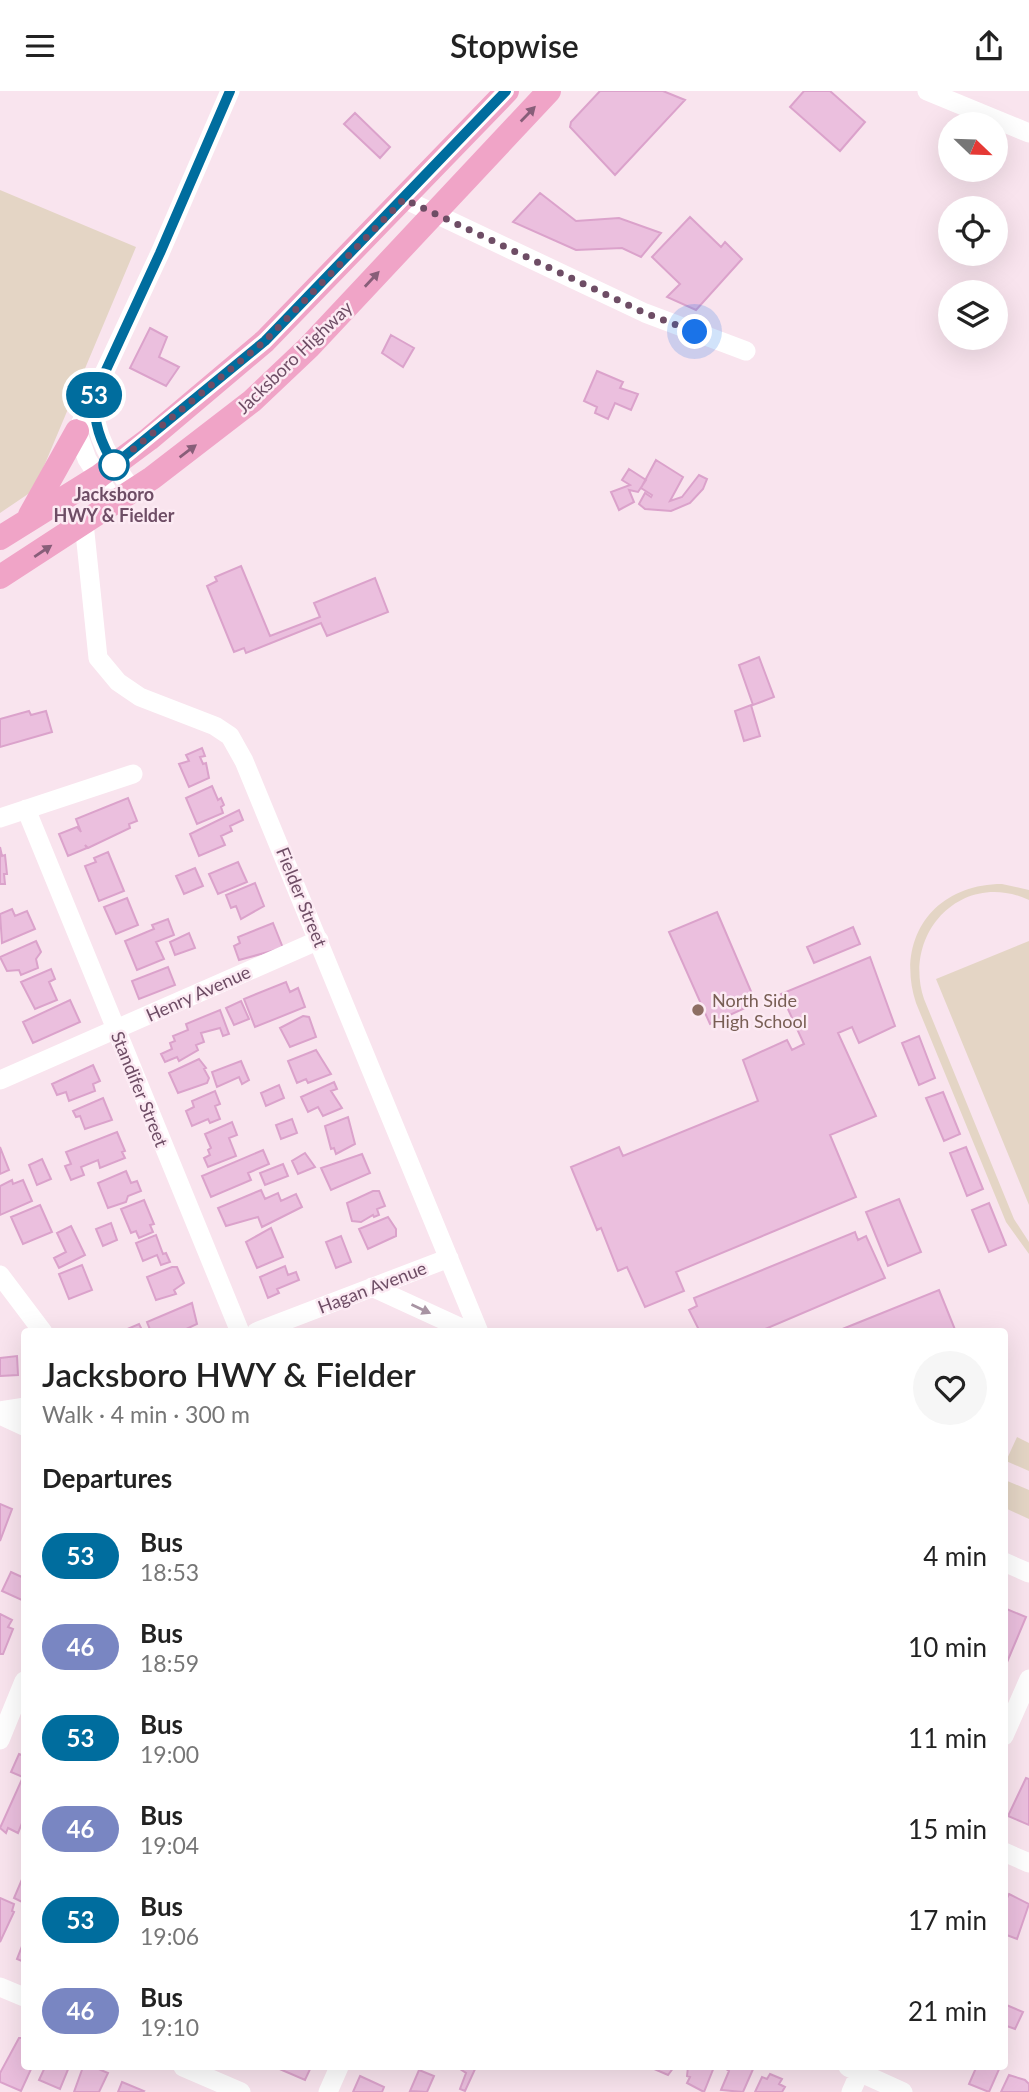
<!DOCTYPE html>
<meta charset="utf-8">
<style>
:root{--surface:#fff;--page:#f6f6f6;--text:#222;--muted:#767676}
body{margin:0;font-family:Lato,sans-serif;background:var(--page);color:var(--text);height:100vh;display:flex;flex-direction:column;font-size:26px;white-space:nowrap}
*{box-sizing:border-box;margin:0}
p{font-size:23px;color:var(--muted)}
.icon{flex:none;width:38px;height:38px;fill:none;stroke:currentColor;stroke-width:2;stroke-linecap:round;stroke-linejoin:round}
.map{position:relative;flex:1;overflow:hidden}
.drawer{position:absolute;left:21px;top:1237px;width:987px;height:742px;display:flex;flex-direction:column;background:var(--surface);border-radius:7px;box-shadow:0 7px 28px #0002}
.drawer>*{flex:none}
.badge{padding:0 14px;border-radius:23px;font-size:24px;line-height:46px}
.needle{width:46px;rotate:113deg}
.buttons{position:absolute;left:938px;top:21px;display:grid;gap:14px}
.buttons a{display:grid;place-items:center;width:70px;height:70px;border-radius:50%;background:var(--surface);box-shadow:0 7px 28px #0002;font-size:35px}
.you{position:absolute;width:35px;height:35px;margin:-18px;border:5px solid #fff;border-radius:50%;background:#1a73e8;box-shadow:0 0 0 10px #1a73e833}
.map>.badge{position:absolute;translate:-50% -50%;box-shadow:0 0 0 4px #fff}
h2{padding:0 21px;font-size:26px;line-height:63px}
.round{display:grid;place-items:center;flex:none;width:74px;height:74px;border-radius:37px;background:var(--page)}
.headline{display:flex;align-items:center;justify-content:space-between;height:119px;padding:0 21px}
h1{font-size:33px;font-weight:600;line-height:52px}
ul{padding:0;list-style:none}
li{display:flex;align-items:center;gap:21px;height:91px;padding:0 21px}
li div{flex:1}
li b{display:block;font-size:26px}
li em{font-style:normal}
li .badge{min-width:77px;font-weight:700;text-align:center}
header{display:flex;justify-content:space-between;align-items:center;height:91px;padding:0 21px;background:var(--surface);font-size:32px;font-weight:600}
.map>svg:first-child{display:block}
</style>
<header><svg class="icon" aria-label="menu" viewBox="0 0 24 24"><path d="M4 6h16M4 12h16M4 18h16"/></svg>Stopwise<svg class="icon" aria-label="share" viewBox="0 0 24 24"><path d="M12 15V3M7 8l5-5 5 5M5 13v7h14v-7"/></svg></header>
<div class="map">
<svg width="1029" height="2001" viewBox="0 0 1029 2001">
<rect width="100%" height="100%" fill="#f9e4ee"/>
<!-- green -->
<path fill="#e4d5c5" d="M0,99L136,156L34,399L0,422Z
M1002,793L1029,799V809C962,778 902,842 924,908L1014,1128L1029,1151V1163L1006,1131L916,912C895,848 934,793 1002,793Z
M1029,850V1114L936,888Z
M1017,1346L1029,1352V1380L1006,1370Z
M1005,1389L1029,1399V1428L1005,1417Z"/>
<!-- building -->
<path fill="#ebbfde" stroke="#dba2cb" stroke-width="2" d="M600,0H663L685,9L615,84L570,36L571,31Z
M804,0H830L865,31L840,60L790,16Z
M355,22L390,56L380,67L344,33Z
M540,102L576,130L619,127L661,142L641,166L622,157L576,159L513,131Z
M690,126L721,156L725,151L742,168L696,219L667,206L680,193L652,166Z
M150,237L167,246L159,266L179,276L166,295L130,277Z
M391,244L414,257L403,276L382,262Z
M597,280L623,291L620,297L638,303L631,319L615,312L608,328L595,322L597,316L584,310Z
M656,369L683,386L670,410L682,406L699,384L707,388L703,398L690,412L671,420L645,418L639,413L645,402L651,406L652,404L641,397Z
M629,378L646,389L638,401L629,399L634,411L619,419L611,401L630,394L622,389Z
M241,475L270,545L320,526L314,512L375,487L388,521L327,545L321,532L246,562L244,557L234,561L207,495L217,490L215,486Z
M759,566L774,606L753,614L739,574Z
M751,614L760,645L744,650L735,620Z
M29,620L31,624L46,620L52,641L0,656V628Z
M202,657L205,665L200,666L203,673L206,672L209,687L189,696L179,673L189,670L186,664Z
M212,695L218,709L221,707L224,714L221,716L223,722L197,733L186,707Z
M128,707L137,730L129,733L130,737L88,757L85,754L87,757L68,765L59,743L77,736L81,741L76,728Z
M239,719L243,729L230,735L232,740L221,745L225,754L199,765L190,743Z
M0,756L2,765L5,764L7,783H4L5,793H0Z
M108,761L124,800L99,810L85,775L96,771L94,767Z
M238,771L247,791L218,803L209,783Z
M195,777L203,795L184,803L176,785Z
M255,792L264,815L241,828L236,815L231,817L226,804Z
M127,807L138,834L116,843L104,816Z
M12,818L15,825L27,820L35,838L2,852L0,823Z
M717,821L756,912L710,933L669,841Z
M168,828L174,844L156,851L164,868L137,879L125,850L154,838L152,834Z
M273,832L283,857L239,869L234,855L240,852L238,846Z
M853,836L860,853L814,872L807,856Z
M189,842L195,857L175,864L170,851Z
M36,850L41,861L36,868L38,877L21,884L19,879L7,880L0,866Z
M870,866L895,935L859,952L852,936L838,942L876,1025L830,1044L856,1106L676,1181L684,1200L645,1216L627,1176L618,1180L601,1137L597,1139L571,1076L619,1056L623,1065L758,1010L743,969L787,949L792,959L804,953L781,903Z
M168,876L175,894L139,908L132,890Z
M51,878L55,888L49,891L57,909L35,918L21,891Z
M286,891L290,901L298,897L305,916L255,936L244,908Z
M70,909L80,931L33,952L23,931Z
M241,910L249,928L234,934L226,917Z
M220,919L229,943L223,945L220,937L201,942L204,951L196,954L198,959L179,970L177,966L165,971L161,963L172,958L170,952L175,950L173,945L188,939L186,933Z
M303,925L309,926L316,946L290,956L280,937Z
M919,945L935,987L919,994L902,952Z
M316,959L331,983L308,992L306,988L297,992L288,970Z
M199,968L206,977L204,978L209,987L207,992L178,1002L169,982Z
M241,970L249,989L242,993L239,986L217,996L212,981Z
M93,974L100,990L93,993L95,1000L69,1010L66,1001L57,1004L52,993Z
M334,991L337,998L331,1000L342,1017L323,1025L318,1016L308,1021L301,1006Z
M279,994L284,1007L266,1015L261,1002Z
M215,1000L220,1013L215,1015L220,1028L210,1032L208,1028L192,1035L186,1020L194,1016L192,1010Z
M943,1001L960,1043L944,1050L926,1007Z
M103,1007L112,1029L85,1038L80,1025L76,1026L73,1020Z
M348,1026L355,1053L336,1063L334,1057L331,1058L325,1035Z
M292,1028L297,1042L281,1048L276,1034Z
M232,1031L237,1044L229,1047L236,1065L208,1076L204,1067L210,1064L208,1059L211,1057L205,1043Z
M117,1041L125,1060L122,1061L125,1067L100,1077L98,1069L81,1076L84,1084L71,1089L65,1075L71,1073L66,1061Z
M0,1056L9,1079L0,1083Z
M966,1056L983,1098L967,1105L950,1062Z
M263,1059L269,1073L248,1082L251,1089L211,1106L202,1085Z
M305,1062L315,1076L298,1083L292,1070Z
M362,1063L370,1082L331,1099L321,1077Z
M42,1068L51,1088L37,1094L29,1074Z
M283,1073L288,1085L265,1094L260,1082Z
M126,1080L131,1092L137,1090L141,1100L128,1105L126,1111L108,1117L98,1092Z
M12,1089L13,1093L23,1089L32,1110L0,1124V1095Z
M261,1099L265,1108L278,1102L281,1110L296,1103L302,1116L262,1136L258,1126L226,1135L218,1117Z
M373,1100H379L385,1115L377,1118L379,1124L374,1126L373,1124L361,1131L352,1130L347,1112Z
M899,1108L921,1161L888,1175L866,1121Z
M144,1109L154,1133L150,1134L153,1141L139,1147L136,1140L131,1142L121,1118Z
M989,1112L1006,1154L989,1161L972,1119Z
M40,1114L52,1141L23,1153L11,1126Z
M388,1126L396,1138V1145L368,1158L359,1138Z
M111,1132L117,1149L103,1155L96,1138Z
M71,1135L85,1164L59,1177L54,1167L66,1161L57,1142Z
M271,1137L283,1166L257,1177L246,1151Z
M855,1141L858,1149L866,1145L885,1187L758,1241H700L689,1219L697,1215L694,1207Z
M156,1144L163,1163L166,1162L170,1171L161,1174L157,1164L143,1170L136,1152Z
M341,1145L351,1171L336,1177L326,1151Z
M82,1174L92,1199L69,1208L59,1183Z
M285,1175L288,1184L296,1181L299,1189L277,1198L279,1202L268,1207L260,1186Z
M172,1176H177L184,1192L174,1199L176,1203L156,1209L147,1186Z
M939,1199L956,1241H835Z
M192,1212L197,1233L180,1241H151L147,1231Z
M139,1233L143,1241H126L125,1239Z
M17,1265L18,1284L0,1285V1267Z
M0,1413L12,1418L0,1450Z
M11,1481L24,1487V1510L2,1500Z
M1004,1517L1026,1526L1005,1576H1004Z
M0,1523L12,1529L8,1536L13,1538L3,1563H0Z
M19,1663L24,1665V1727L18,1742L8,1737L6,1742L0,1737L23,1686L11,1681Z
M1026,1687L1029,1688V1734L1008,1725Z
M23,1786H24V1812L14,1807Z
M1009,1803L1029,1813L1017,1848L1004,1843V1813Z
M0,1807L14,1813L12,1820L14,1821L0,1851Z
M24,1850V1871L17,1868Z
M1004,1913L1023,1921L1015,1938L1004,1934Z
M19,1947H24V1976H32L21,2000L0,1991V1982Z
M45,1976H69L60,1998L39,1989Z
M83,1976H94L108,1982L99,2001H74Z
M275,1976H311L305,1989Z
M457,1976H476L465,2000L460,1998L466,1982Z
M674,1976L668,1984L652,1977V1976Z
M688,1976H714L704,2001L687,1992L690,1986L687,1985Z
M723,1976H754L743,2001L721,1999L729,1980Z
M972,1976H1000L989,2001L969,1993L976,1977Z
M419,1979L434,1985L427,2001L410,2000Z
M770,1983L782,1988L779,1993L785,1996L782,2001H755L762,1986L767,1988Z
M1009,1984L1025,1989L1029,1993V2001H1001Z
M360,1985L384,1996L382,2001H353Z
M122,1991L144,2000L143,2001H118Z"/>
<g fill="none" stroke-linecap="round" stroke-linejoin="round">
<!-- minor -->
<path stroke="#fff" stroke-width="19" d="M927,0L1029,42
M404,108L645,222L746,260
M94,310C94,347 112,371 133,400
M115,412L87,368L77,340L160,162L230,0
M84,432L98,567L118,591L140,606L215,635L230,645L244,670L479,1241
M26,718L240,1241
M0,727L133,683
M0,989L319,849
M0,1184L43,1241
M372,1196L470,1241
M256,1241L449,1167
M0,1320L24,1316
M0,1324L24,1335
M1004,1471L1029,1482
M1004,1645L1029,1588
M0,1649L24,1590
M1004,1761L1029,1772
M0,1896L24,1906
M183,1976L241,2001
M848,1976L903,2001
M328,2001L339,1976
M851,2001L862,1976"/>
<!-- major -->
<path stroke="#f0a4c7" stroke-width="24" d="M30,424L77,340
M0,447L98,386L149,348L265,250L507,0
M0,486L152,387L252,310L309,256L549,0"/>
</g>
<!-- one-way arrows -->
<defs><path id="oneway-solid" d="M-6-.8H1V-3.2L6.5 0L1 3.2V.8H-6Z" transform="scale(1.75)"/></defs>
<g fill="#885e79">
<use href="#oneway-solid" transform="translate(528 23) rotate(-46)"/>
<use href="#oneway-solid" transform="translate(372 188) rotate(-47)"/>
<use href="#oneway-solid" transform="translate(188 360) rotate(-37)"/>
<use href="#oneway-solid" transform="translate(43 460) rotate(-34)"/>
</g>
<use fill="#a894a3" href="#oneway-solid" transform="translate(421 1218) rotate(25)"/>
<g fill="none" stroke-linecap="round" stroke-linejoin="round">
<!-- line casing -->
<g stroke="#fff" stroke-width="16">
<path id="line" d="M230,0L160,162L94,305C94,333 100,350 114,374L265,250L506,0"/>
</g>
<!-- line -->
<use href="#line" stroke="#006d9e" stroke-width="10"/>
<!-- walk -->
<path stroke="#6e4d65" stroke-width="7" stroke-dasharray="0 12.6" d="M114,374L265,250L404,108L645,222L695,241"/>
</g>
<!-- markers -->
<circle fill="#fff" stroke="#006d9e" stroke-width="3.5" cx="114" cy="374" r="14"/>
<circle fill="#8d6e63" stroke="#fceaf3" stroke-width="2.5" cx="698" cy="919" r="7"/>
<g text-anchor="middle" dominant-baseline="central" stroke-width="5" stroke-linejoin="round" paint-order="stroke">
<!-- street labels -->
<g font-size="18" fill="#6e4d65" stroke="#fceaf3">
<text transform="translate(294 266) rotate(-44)">Jacksboro Highway</text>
<text transform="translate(302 806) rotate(68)">Fielder Street</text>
<text transform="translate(198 902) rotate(-24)">Henry Avenue</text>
<text transform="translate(140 998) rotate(68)">Standifer Street</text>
<text transform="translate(372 1196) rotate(-21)">Hagan Avenue</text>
</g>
<!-- stop labels -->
<g font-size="18" font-weight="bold" fill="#6e4d65" stroke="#fceaf3">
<text x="114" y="403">Jacksboro<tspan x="114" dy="21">HWY &amp; Fielder</tspan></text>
</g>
<!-- education labels -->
<g font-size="18" fill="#785e54" stroke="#fceaf3" text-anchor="start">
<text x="712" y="909">North Side<tspan x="712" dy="21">High School</tspan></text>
</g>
</g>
</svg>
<div class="buttons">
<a><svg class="needle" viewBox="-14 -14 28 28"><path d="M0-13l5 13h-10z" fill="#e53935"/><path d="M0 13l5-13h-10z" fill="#767676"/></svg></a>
<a><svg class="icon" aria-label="locate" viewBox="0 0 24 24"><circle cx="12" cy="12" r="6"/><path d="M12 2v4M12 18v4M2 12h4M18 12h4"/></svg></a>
<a><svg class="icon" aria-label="layers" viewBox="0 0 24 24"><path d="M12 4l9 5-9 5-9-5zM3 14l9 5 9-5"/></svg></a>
</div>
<div class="you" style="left:695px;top:241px"></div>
<b class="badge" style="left:94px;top:304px;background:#006d9e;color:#fff">53</b>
<section class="drawer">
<div class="headline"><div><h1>Jacksboro HWY &amp; Fielder</h1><p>Walk · 4 min · 300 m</p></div><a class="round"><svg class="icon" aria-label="heart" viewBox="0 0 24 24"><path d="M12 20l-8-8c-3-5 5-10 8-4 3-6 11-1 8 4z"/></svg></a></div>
<h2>Departures</h2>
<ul>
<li><span class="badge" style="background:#006d9e;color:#fff">53</span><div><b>Bus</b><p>18:53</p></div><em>4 min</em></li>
<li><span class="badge" style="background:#7986c2;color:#fff">46</span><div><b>Bus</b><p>18:59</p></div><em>10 min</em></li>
<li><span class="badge" style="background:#006d9e;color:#fff">53</span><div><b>Bus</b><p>19:00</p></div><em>11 min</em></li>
<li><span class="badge" style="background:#7986c2;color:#fff">46</span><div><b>Bus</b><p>19:04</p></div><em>15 min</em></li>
<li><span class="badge" style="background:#006d9e;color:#fff">53</span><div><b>Bus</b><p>19:06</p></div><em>17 min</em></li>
<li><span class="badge" style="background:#7986c2;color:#fff">46</span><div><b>Bus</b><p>19:10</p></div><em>21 min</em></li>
</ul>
</section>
</div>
